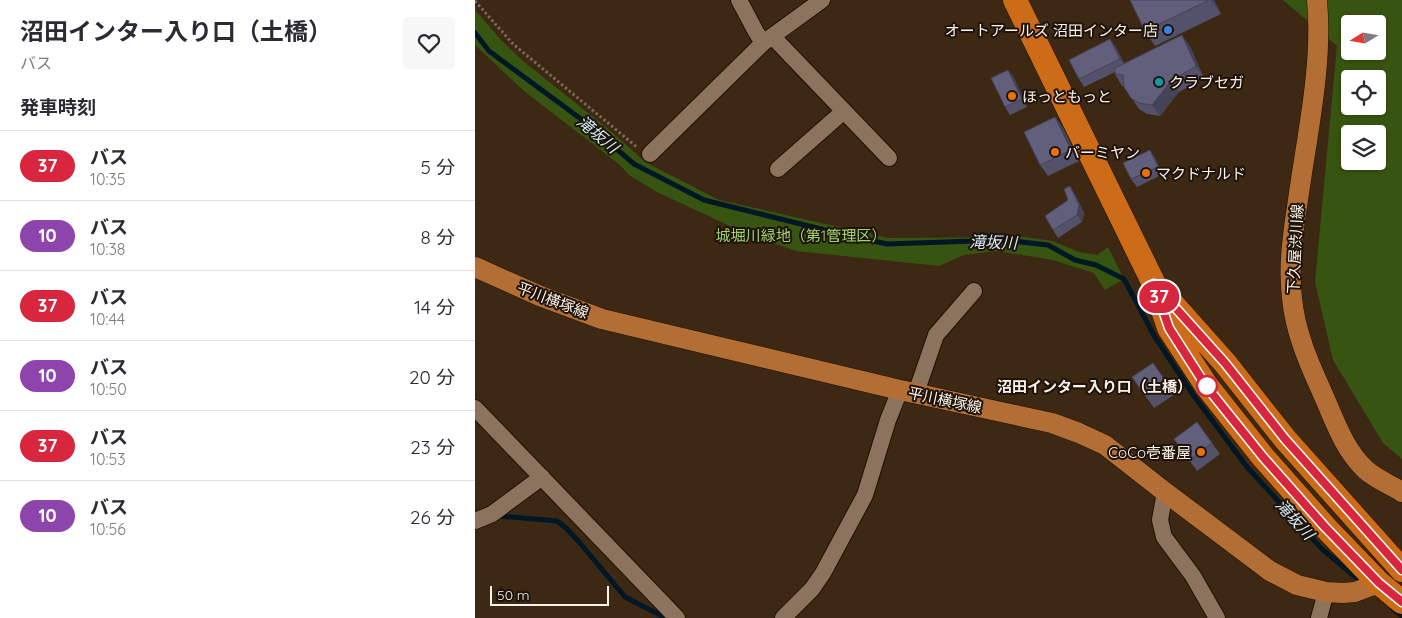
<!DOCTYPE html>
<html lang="ja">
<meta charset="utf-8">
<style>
:root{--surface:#fff;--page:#f7f7f7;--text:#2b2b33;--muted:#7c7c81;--line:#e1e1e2}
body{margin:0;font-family:Quicksand,"Noto Sans JP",sans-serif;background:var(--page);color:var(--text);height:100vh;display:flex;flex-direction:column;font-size:19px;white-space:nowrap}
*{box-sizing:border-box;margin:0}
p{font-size:16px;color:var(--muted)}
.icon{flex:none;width:28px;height:28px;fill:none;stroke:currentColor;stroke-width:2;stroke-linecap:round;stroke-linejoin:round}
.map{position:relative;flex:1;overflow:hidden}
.sheet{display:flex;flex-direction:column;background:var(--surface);width:475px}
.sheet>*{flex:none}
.badge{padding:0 10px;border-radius:16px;font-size:18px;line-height:32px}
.needle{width:32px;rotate:259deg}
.tools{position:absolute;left:866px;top:15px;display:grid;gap:10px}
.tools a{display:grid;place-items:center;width:45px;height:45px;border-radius:5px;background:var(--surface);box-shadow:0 1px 4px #0004;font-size:25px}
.scale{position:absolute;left:15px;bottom:12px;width:119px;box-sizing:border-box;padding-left:5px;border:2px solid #fdf2e8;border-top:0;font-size:14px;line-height:18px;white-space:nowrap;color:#fdf2e8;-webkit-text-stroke:4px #1d130b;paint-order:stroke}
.map>.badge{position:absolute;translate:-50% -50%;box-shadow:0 0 0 2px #fff}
h2{padding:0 20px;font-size:19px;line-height:45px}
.round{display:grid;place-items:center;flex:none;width:52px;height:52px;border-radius:5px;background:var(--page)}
.summary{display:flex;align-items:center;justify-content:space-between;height:85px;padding:0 20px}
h1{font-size:24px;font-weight:700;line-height:38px}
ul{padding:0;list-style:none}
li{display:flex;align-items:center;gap:15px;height:70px;padding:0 20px;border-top:1px solid var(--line)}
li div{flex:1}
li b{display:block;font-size:19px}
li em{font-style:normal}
li .badge{min-width:55px;font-weight:700;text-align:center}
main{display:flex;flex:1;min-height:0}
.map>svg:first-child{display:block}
</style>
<main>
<section class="sheet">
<div class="summary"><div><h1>沼田インター入り口（土橋）</h1><p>バス</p></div><a class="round"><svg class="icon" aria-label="heart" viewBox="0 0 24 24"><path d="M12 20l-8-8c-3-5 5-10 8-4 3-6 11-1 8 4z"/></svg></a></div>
<h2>発車時刻</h2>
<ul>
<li><span class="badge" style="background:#d7263d;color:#fff">37</span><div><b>バス</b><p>10:35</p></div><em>5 分</em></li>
<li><span class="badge" style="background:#8e44ad;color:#fff">10</span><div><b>バス</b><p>10:38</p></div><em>8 分</em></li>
<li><span class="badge" style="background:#d7263d;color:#fff">37</span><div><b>バス</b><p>10:44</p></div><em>14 分</em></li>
<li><span class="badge" style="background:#8e44ad;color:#fff">10</span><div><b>バス</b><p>10:50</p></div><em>20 分</em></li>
<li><span class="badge" style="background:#d7263d;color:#fff">37</span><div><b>バス</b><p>10:53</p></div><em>23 分</em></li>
<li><span class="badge" style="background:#8e44ad;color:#fff">10</span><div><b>バス</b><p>10:56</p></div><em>26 分</em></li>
</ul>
</section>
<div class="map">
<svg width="927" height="618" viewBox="0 0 927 618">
<rect width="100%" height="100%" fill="#3d2814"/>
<!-- green -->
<path fill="#375510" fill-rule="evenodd" d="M808,0H927V459L908,443L858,360L840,282L862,46ZM875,24H902V51H875ZM875,79H902V106H875ZM875,134H902V161H875Z
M0,10L27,41L49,62L137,132L170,162L244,200L413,238L550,237L577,241L604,252L622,255L633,247L649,279L630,290L619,273L578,260L522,251L489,255L464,266L321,251L272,234L182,192L154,175L145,165L49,91L0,45Z"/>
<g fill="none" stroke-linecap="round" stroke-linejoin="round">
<!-- stream -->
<path stroke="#001725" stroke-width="5" d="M0,33L14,51L110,122L159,164L229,200L362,233L412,244L529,240L573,245L600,260L621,265L649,279L680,337L719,396L772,467L847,549L889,584
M23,516L82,521L91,528L105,543L150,597L191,618
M918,609L927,616"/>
<!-- minor casing -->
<g stroke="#231000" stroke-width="18">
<path id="minor" d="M264,0L281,32L288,43
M298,37L414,158
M175,154L288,43L347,0
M303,169L369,111
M441,393L461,335L499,291
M0,408L202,618
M690,492L685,520L689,537L718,576L742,618
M0,521L17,514L67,477
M308,618L337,589L348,573L390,495L413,420L425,390
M844,618L851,592"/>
</g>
<!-- major casing -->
<g stroke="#231000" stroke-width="21">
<path id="major" d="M842,0C848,66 832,134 823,200C818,232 813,266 817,298C820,331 833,361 847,392C859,419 869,450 891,470C901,479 916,485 927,492
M0,267L65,296L127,319L425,390L577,423L604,433L630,445L690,492L795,571L822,585L851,592L868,593L880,592L904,583"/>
</g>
<!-- highway casing -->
<g stroke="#231000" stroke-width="25">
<path id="highway" d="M540,0L679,284L694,328L731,385L788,457L850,527L904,583L927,602
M685,290L750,363L810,439L927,570"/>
</g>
<!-- path -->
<path stroke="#7b6959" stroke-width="3" stroke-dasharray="2.5 2.5" stroke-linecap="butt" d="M0,1L38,44L163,148"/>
<!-- minor -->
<use href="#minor" stroke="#8c735d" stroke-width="16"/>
<!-- major -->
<use href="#major" stroke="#b26e34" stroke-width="20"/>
<!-- highway -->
<use href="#highway" stroke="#cc6b18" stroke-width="24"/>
</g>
<!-- wall -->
<path fill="#53526a" d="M655,0H739L746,14L680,46L670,31Z
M715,46L729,78L704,92L685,116L672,114L664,109L649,86H647L640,74V72L609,87L604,79L641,47L649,63Z
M533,70L539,78L552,107L535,115L530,107Z
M580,117L588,128L604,161L573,176L565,165Z
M675,150L680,158L688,174L662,187L656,179Z
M600,194L609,213L607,222L583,238L578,230Z
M678,363L700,394L679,408L657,377Z
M722,422L745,454L722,471L699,439Z"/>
<!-- shaded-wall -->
<path fill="#444256" d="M736,0H739L746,14Z
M707,35L715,46L729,78L721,66Z
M635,39L641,47L650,66L645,59Z
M533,70L539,78L552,107L547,99Z
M696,81L704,92L685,116L677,105Z
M580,117L588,128L604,161L596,150Z
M675,150L680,158L688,174L683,167Z
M595,186L600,194L609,213L607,222L602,215Z"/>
<!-- building -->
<path fill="#615f7b" stroke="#444256" d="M655,0H734L670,31Z
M707,35L721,66L696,81L677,105L664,103L656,98L649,87L648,75L640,74V68Z
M635,39L645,59L604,79L594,60Z
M533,70L547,99L530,107L516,78Z
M580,117L596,150L565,165L549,132Z
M675,150L683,167L656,179L648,163Z
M595,186L604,205L602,215L578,230L570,216L593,200L589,189Z
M678,363L692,383L671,397L657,377Z
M722,422L737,443L714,460L699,439Z"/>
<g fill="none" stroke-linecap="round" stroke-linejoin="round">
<!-- line casing -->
<g stroke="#fff" stroke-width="11">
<path id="line" d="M927,570L810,439L750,363L679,284L694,328L731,386L788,457L850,527L904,583L927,602"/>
</g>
<!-- line -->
<use href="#line" stroke="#d7263d" stroke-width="8"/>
</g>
<!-- markers -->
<circle fill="#3f7fe0" stroke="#1d130b" stroke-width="2" cx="693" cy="30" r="5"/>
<circle fill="#0f9aa8" stroke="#1d130b" stroke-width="2" cx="684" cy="82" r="5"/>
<g fill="#e8710a" stroke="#1d130b" stroke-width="2">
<circle cx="537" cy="96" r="5"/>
<circle cx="580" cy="152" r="5"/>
<circle cx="671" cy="173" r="5"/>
<circle cx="726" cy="452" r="5"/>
</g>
<circle fill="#fff" stroke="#d7263d" stroke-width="2.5" cx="732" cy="386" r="10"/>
<g text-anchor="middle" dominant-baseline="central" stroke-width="4" stroke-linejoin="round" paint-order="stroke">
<!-- poi labels -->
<g font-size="15" fill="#fdf2e8" stroke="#1d130b" text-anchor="start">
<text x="683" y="30" text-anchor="end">オートアールズ 沼田インター店</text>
<text x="694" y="82">クラブセガ</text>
<text x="547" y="96">ほっともっと</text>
<text x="590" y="152">バーミヤン</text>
<text x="681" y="173">マクドナルド</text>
<text x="716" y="452" text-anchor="end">CoCo壱番屋</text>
</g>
<!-- park labels -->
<g font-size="15" fill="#a0d36e" stroke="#1d130b">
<text x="326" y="235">城堀川緑地（第1管理区）</text>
</g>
<!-- street labels -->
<g font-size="15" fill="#fdf2e8" stroke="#1d130b">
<text transform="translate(820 249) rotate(-87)">下久屋渋川線</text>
<text transform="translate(78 300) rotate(21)">平川横塚線</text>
<text transform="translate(470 400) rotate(12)">平川横塚線</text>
</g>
<!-- stop labels -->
<g font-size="15" font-weight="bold" fill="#fdf2e8" stroke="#1d130b" text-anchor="end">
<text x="717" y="386">沼田インター入り口（土橋）</text>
</g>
<!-- water labels -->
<g font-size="16" font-style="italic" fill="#d3e8f5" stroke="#1d130b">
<text transform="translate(123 134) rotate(40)">滝坂川</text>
<text transform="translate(518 242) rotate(1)">滝坂川</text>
<text transform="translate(820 519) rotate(48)">滝坂川</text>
</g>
</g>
</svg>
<div class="tools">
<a><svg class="needle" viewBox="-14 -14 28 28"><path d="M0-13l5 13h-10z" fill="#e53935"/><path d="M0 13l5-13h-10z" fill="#7c7c81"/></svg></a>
<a><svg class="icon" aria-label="locate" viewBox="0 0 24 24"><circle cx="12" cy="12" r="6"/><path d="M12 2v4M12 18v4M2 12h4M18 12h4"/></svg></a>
<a><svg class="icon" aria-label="layers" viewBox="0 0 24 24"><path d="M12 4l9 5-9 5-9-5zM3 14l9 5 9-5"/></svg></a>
</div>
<div class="scale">50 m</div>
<b class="badge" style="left:684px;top:297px;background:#d7263d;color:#fff">37</b>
</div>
</main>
